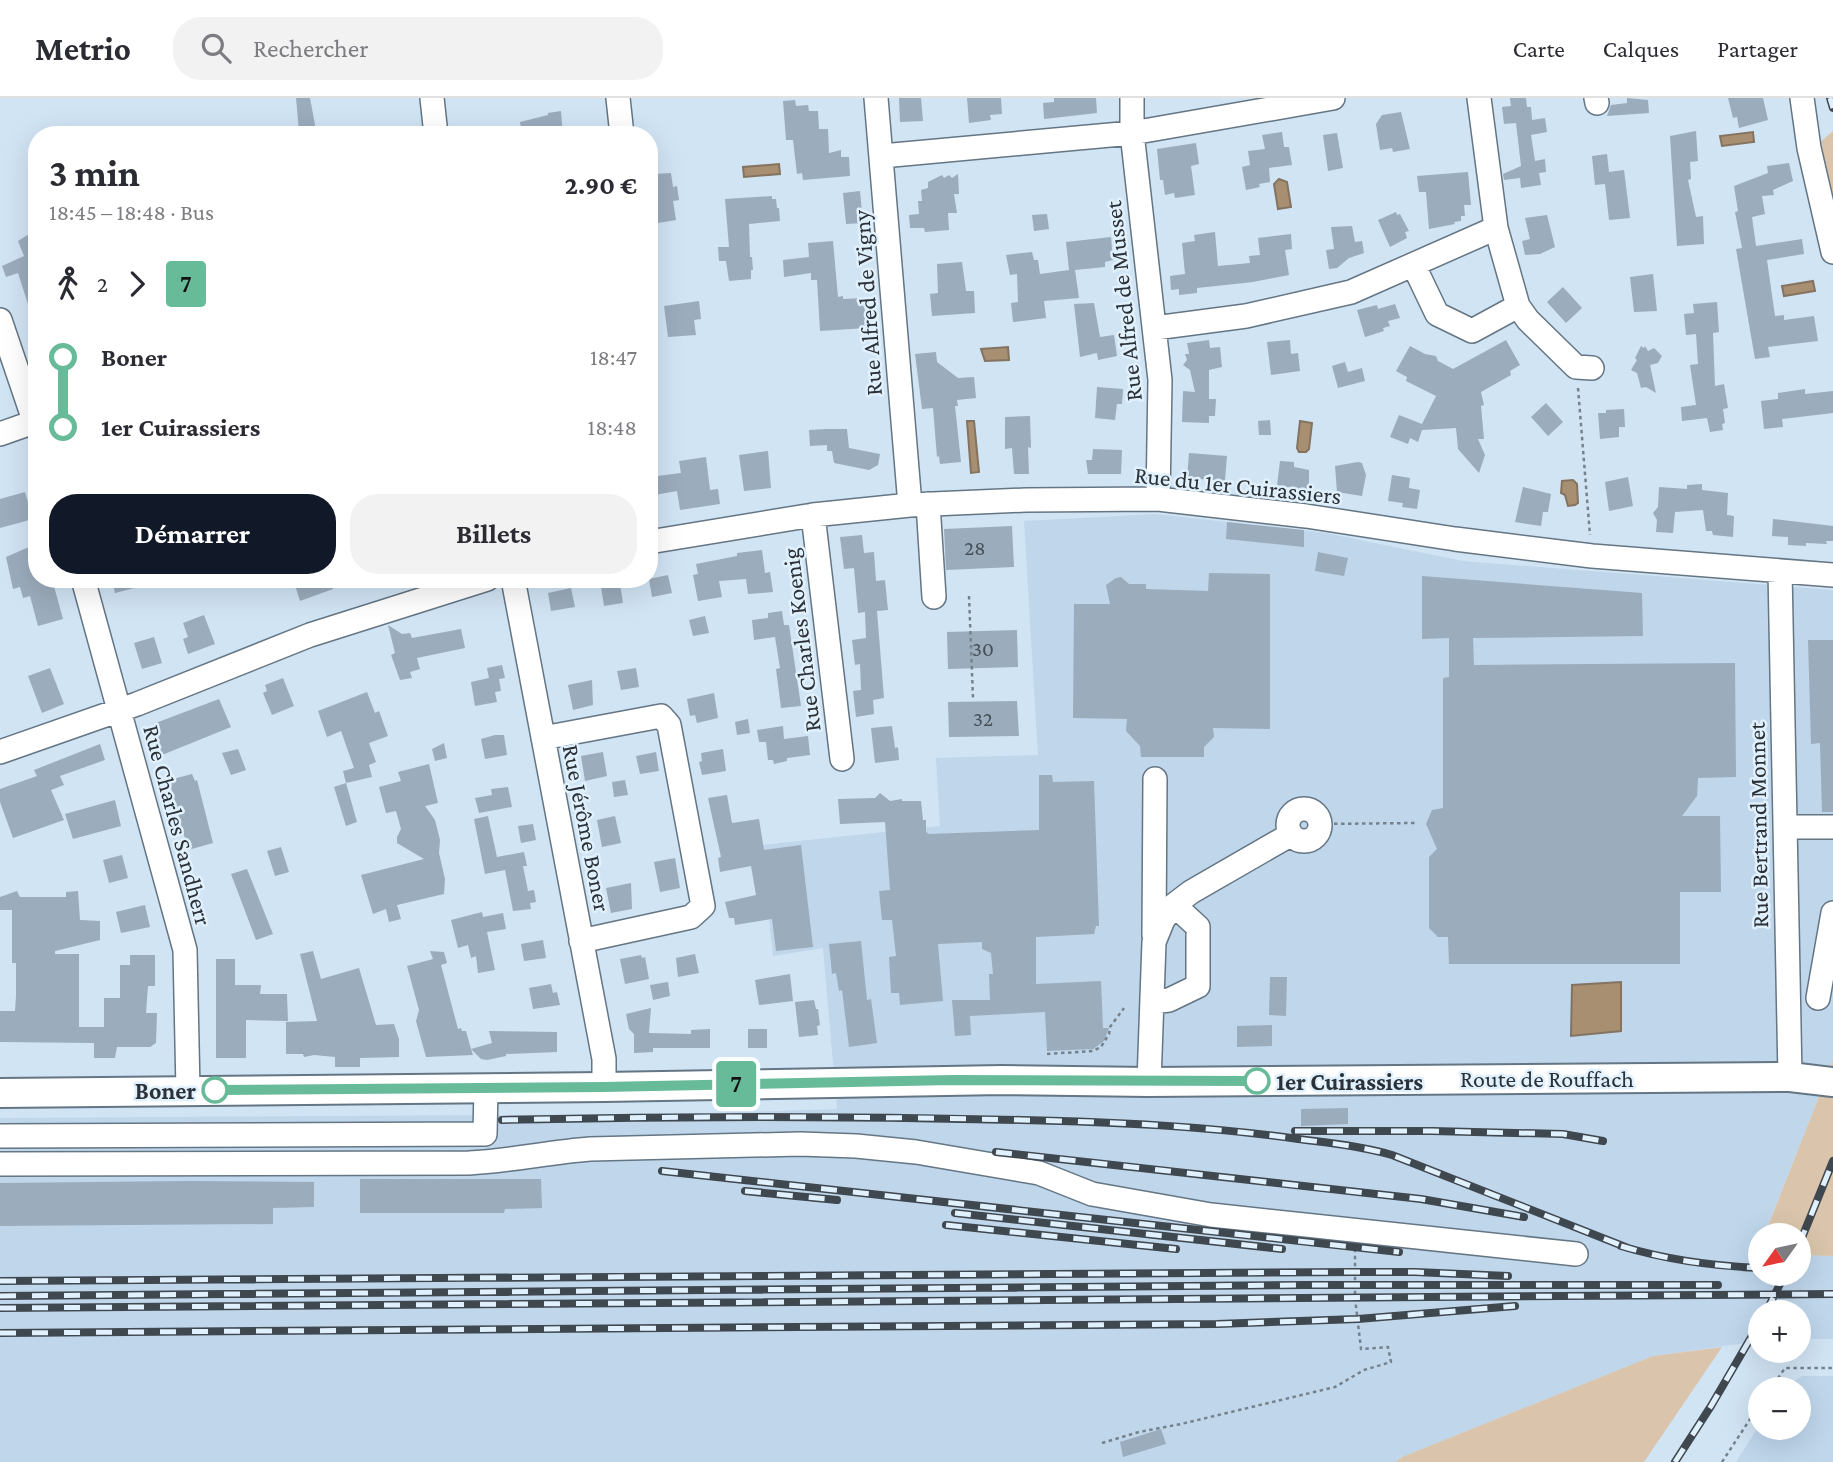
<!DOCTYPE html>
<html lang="fr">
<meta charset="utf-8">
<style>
:root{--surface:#fff;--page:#f2f2f3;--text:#2b2b33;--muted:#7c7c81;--line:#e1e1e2;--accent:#111827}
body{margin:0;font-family:"Crimson Pro",serif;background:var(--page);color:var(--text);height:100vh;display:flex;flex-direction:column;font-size:26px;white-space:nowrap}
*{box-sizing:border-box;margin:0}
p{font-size:23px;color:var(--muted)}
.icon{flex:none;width:38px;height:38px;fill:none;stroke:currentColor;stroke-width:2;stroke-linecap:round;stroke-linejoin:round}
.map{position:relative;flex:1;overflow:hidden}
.side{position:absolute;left:28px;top:28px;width:630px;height:462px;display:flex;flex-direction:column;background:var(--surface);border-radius:28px;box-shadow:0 7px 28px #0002}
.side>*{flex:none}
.badge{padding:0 14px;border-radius:5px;font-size:24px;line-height:46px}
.needle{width:46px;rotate:237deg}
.controls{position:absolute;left:1748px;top:1125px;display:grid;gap:14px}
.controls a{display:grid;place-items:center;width:63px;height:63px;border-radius:50%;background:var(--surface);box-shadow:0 7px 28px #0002;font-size:35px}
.map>.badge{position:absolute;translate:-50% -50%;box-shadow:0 0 0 4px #fff}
.legs{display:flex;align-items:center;gap:10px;height:77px;padding:0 21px;font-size:23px}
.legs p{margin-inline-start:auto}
.headline{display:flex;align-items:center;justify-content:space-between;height:119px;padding:0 21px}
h1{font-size:38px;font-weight:700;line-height:52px}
.button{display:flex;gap:14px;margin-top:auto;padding:14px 21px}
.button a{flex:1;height:80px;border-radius:28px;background:var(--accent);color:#fff;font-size:28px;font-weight:700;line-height:80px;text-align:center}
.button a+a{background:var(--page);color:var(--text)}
ul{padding:0 21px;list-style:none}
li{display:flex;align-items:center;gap:24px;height:70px;font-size:26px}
li i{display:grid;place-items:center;width:10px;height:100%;margin:0 9px;background:currentColor}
li i::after{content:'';width:18px;height:18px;margin:-9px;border:5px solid;border-radius:50%;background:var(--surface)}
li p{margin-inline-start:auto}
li:first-child i{background:linear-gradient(#0000 50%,currentColor 0)}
li:last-child i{background:linear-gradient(currentColor 50%,#0000 0)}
header{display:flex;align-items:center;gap:42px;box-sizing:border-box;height:98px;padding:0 35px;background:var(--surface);border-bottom:2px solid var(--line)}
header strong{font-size:33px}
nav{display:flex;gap:38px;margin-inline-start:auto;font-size:24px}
.search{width:490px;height:63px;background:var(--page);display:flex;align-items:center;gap:18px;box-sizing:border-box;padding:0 24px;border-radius:28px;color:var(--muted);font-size:26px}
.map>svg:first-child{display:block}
</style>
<header>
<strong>Metrio</strong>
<div class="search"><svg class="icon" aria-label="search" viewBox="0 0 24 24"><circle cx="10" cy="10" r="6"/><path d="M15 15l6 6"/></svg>Rechercher</div>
<nav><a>Carte</a><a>Calques</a><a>Partager</a></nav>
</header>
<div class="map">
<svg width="1833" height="1364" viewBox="0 0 1833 1364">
<rect width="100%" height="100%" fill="#d1e4f4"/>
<!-- built -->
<path fill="#bfd6eb" d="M1155,416L1326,435L1463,463L1833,492V963L1764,1137L1760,1138L1757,1156H1760V1176H1799V1157L1833,1158V1241H1799V1214H1760V1243L1653,1258L1402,1359L1395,1364H0V1020L681,1016L837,1011L823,850L773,858L761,747L940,728L936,660L1038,657L1024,423Z
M1802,1278H1833V1364H1736L1760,1326V1330H1799V1292L1782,1291Z"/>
<!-- green -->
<path fill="#dac5ac" d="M1833,33V109L1818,46Z
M1833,963V1158L1799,1157V1138H1764Z
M1722,1249L1644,1364H1395L1402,1359L1653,1258Z"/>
<!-- water -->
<path fill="#a98f71" stroke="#837360" stroke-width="2" d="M1753,34L1754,44L1722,48L1720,38Z
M779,66L780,76L744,79L743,69Z
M1279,81L1287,84L1291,109L1278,111L1274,86Z
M1813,183L1815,193L1784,198L1782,188Z
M1008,249L1009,262L985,263L981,251Z
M967,323H974L979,374L971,375Z
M1300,323L1312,325L1309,351L1306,354H1299L1297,350Z
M1573,382L1577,386L1578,405L1575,407L1568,408L1565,397L1561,395L1562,383Z
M1621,884V933L1571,938L1572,887Z"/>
<!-- building -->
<path fill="#9bacbc" d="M296,0H310L316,32L299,33Z
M899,0H921L923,23L900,24Z
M967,0H1001L1002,16L990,17L991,22L969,25Z
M1054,0H1096L1097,15L1044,21L1043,5L1054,4Z
M1510,0H1526L1527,9H1531L1532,22L1545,20L1547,34L1531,37L1535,63L1545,61L1546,74L1539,75L1541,87L1521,90L1520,80L1504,82L1503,76L1521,68L1516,25L1504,26L1502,9L1511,8Z
M1627,0L1648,2L1649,15L1607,18L1611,7L1627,5Z
M1728,0H1763L1768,22L1739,30L1737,19L1733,20Z
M795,2L796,8L808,7L809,13H818L819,31H828L829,55L841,52V59H849L850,78L803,82L802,75L797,76L793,42H786L783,3Z
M561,13L563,37H522L520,24L548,17V15Z
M1401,14L1410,51L1393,54L1392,50L1380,52L1376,26L1382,17Z
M1696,33L1698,63L1690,64L1691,81L1688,82L1696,119L1703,118L1704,146L1677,148L1670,38Z
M1282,34L1284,49H1289L1292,67L1269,70L1270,84L1259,86L1260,89L1246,92L1242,69L1250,67L1248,53L1265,51L1262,37Z
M1337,35L1343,70L1328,73L1323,37Z
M1196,45L1199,66L1191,68L1195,97L1175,100L1174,95L1165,97L1163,82H1160L1157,51Z
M1607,56L1609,74L1624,72L1630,120L1609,122L1605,86L1595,87L1592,58Z
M1789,65L1793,83L1773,92L1774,97L1762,98L1765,116L1752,119L1756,148L1802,141L1804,156L1767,162L1775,218L1784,217V222L1814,218L1818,243L1768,249L1770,259L1755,261L1736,151L1742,150L1735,114L1738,113L1734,88L1768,75L1767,68Z
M1468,74L1471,107H1464L1465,118H1461V123L1454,124L1455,126L1429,131L1426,94H1419L1417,78Z
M671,75L673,89L677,88L679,102L673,103L676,122L658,125L654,91L656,90L655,76Z
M958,76L959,96H954L957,115H948L949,132L925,134L924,130H910L909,117L919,116L918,103H922L921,92L928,90V84L942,77L944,80L949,77L952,80Z
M860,93L863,125L846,126L843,95Z
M772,98V101H776L777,110H779L780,123L749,126L750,159H752L753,172H751V181L729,183L726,163H719L718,149H729L725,101Z
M1396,114L1397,117L1400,116L1409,133L1405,134L1407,140L1390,149L1378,122Z
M1047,116L1049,131L1034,133L1032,117Z
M1547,117L1555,149L1540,156L1525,157L1522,143L1530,141L1525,120Z
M1352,128L1355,144L1362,143L1364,155L1349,160L1337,170L1329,171L1326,152L1334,151L1331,129Z
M37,131V224L34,225L18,175L6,179L2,168L24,158L18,143Z
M1215,134L1218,168L1250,165L1249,158L1260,157L1258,140L1291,136L1292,151L1285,152L1289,177L1253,184L1197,190V195L1179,197V191L1171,192L1170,178L1185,176L1182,145L1195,143L1194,137Z
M1111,139L1113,162L1105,164V169L1075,172L1079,200L1044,203L1046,220L1013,224L1011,205L1018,204L1017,176L1010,177L1006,157L1032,154L1034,162H1038L1040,176L1069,172L1066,144Z
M833,143L838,199L843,198V201L864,200L866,230L820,233L817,182H811V175L784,179L783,162L809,159L808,145Z
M962,164L966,193H974L975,215L932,218L930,196L938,195L937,166Z
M1653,176L1657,213L1634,214L1630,179Z
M1563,189L1582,210L1566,225L1547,204Z
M699,203L701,221L694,222L696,237L668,239L664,208Z
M1717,204L1719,234L1713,235L1715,288L1724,286L1728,310L1723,311L1725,325L1722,326L1723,332L1710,334L1707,320L1682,323L1681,309L1696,307L1690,267L1698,266L1696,236L1686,237L1684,216L1694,215L1693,206Z
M1094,205L1100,239L1114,237L1117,258L1098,262L1097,255L1080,259L1074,206Z
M1395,206L1400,220L1388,223L1390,228L1383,230L1384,233L1365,239L1357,212L1377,207L1378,211Z
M1209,242L1210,250L1220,249L1222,269L1209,272V301H1216L1215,318H1209V325L1182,324L1183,293L1195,294L1190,272L1183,267L1187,262L1185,256H1189L1187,245Z
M1290,242L1291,256L1298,255L1300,273L1271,277L1267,244Z
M1506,242L1520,267L1510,273L1511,277L1481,294L1484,307L1481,308L1484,341H1478L1485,357L1479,375L1458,351L1456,330L1422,332L1418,344L1410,340L1408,346L1390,339L1399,317L1422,326L1436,298L1406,283L1407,279L1396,273L1410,248L1425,256L1436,258L1438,263L1453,271Z
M1641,248L1644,250L1645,248L1648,253L1654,250L1662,258L1658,265L1650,267L1656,295L1646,289L1641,290L1637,275L1631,272L1637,262L1635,260Z
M936,254L937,264L958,280L974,279L976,300L957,302L958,308H955L961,364L940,366L939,358L937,359L933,310L922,311L915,256Z
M1345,264L1348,274L1362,270L1365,283L1338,290L1332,268Z
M1097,289L1123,291L1122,306H1117L1115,322L1095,320Z
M1805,291V296L1833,293V315L1782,321L1783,329L1764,331L1761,303L1778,301V295Z
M1546,305L1563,324L1548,338L1531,319Z
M1624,311L1625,329H1619V339L1600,341L1598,315H1606V312Z
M1030,318L1031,350L1028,349L1029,376H1014L1012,350L1005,351V319Z
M1270,322L1271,337H1259L1258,323Z
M826,331H847L849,350L880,356L878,367L869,372L834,365L832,353H827V347L810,348L809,332Z
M1093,351L1122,352L1121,376H1088L1086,362H1092Z
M768,353L771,390L744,393L739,357Z
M1189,355L1227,358L1225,383L1187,380Z
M706,359L710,392L718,391L720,406L680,412L677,393L649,398V379L681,375L679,363Z
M1280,363L1294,364V369L1309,372V393L1277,387Z
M1358,364L1362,365L1366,377L1362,398L1337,394L1335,368Z
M1392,377L1410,380L1409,390L1420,392L1417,411L1402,409L1403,405L1388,403Z
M1628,379L1633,408L1609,413L1605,384Z
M1702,386V392L1728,395L1727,417L1734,418L1733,439L1713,437L1712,433H1706L1703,412L1675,414L1673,435L1656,434L1657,422L1653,415L1658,409L1659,389L1687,391V387Z
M1523,389L1551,396L1548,414H1543L1541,428L1515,424Z
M25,394L33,421L0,430V401Z
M1773,421L1833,428V443H1826L1827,446L1806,445V448L1788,447V439L1772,438Z
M1227,424L1304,432V449L1226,441Z
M1012,428L1014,469L946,472L944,431Z
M862,437L864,455L874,454L876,483L885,482L888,512L877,513L884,600L873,602L874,616L856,619L853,593L861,592L860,566L855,567L852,542L866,540L865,514L858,515L854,470L844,471L840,439Z
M29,449L30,452L37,450V481H52L63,521L38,528L30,498L23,500L20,489L13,491L6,459Z
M762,452L765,475L770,474L773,494L748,496L746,481L719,483L722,499L698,503L693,477L698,476L696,466L737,458V455Z
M1318,454L1348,460L1344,478L1315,473Z
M1209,475L1270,476V631L1213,630L1214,639L1204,649V659H1141L1140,648L1126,633L1127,621L1073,620L1074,506H1110L1106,487L1116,480L1121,479L1129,486H1146V491L1208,493Z
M668,477L672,495L652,499L649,481Z
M1422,478L1642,495L1643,538L1473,540L1474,567L1735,565L1736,679L1698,680L1697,698L1682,718H1720L1721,794H1680V866H1449L1448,839H1438L1429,830V759L1437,751L1426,726L1432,712L1443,710V580L1449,579V540L1422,541Z
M112,481H150V486L115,495Z
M293,481H330L333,491L300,503Z
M620,486L623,505L604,508L601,489Z
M571,490L575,509L551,513L548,495Z
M782,513L784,527H789L801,608L781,610L776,571L780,570L775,539L754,542L752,522L768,520V515Z
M204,517L215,546L188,556L183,541L188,539L183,525Z
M705,518L709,535L693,538L689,522Z
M388,527L402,536L410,535L412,540L461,531L465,550L417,560L420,571L410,574L412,580L400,582L391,557L395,555Z
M1017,532L1018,569L948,571L947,534Z
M154,539L162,565L142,571L134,545Z
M1808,542H1833V714H1822L1820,645L1811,646Z
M502,567L505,580L499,581L501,593L495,594L497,604L475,608L471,584L489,580L487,570Z
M50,570L64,606L42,615L28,578Z
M636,570L639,589L621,592L617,573Z
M283,580L294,608L272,617L263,595L267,593L265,587Z
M592,582L593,607L573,612L568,587Z
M367,594L375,615L379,613L388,638L369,645L376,664L369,667L372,679L346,685L343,673L354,670L341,633L327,639L318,613Z
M714,595L718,620L697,625L695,617L690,618L687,601Z
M219,601L231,629L162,657L153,626Z
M1017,603L1019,638L949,639L948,604Z
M748,621L750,635L737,637L735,624Z
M783,628L784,641L808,638L810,657L787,660V663L774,666L773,662H768L766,644H759L757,632Z
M892,628L895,650L898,649L899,662L875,665L871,630Z
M495,637H504L507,657L485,661L481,641Z
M444,645L447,660L435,663L432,651Z
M100,646L105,662L60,678L64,687L51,692L64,722L13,740L0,704V691L37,678L34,672Z
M238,651L246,672L231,677L222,655Z
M723,651L726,673L702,677L699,664L702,663L701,655Z
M603,654L607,678L585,683L581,658Z
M656,654L659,673L640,676L636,658Z
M429,666L438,705L425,708L435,722L440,742L439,755L445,781L444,796L397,807L401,821L389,824L386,811L373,816L361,777L424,761L397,745V739L401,731L396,713L386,715L379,689L401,683L398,674Z
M192,676L195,683L197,682L213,745L188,752L169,682Z
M1039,677H1052L1053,684L1094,683L1099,828H1096L1094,836L1036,839V886L1101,883L1103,930H1109L1104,943L1093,951L1047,953L1045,914L970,918L971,937L955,938L952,902H990L989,876H993L991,855L982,851V844L938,846L943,903L900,907L899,895H891L889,859L896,858L892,822H882L879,793L890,792L885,724L840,726L838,701L875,700L880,695L890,703L902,701V703H921L923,722H926V734L929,736L1039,732Z
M625,682L628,697L614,699L612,684Z
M346,685L357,724L346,728L334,689Z
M508,689L512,709L479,715L475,700L492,697L491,691Z
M727,697L732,725L759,721L764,752L801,747L813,849L776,853L772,821L735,827L734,820H729L725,804L756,797L751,768L720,774L718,760L721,759L708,700Z
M115,702L121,728L73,741L65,716Z
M488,718L497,759L524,754L527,768H523L528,793L534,792L536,804L530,805L531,811L513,813L505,772L485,776L474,721Z
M615,718L621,745L602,749L597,722Z
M533,726L536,742L521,745L518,728Z
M281,749L289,774L275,778L267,753Z
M122,757L128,780L109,785L103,762Z
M675,760L680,790L660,794L654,764Z
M247,771L273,836L256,842L231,776Z
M631,785L632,811L611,815L606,790Z
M17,793L20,799H66V794L78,793L80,822L100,823V842L55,853V856H79V929H104V900H120V867H130V857H155V888H148L146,915H157L156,945L150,949H117L115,960H94V945L0,944V913H15L16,898V865H12V812H0V799Z
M145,807L150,829L121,835L116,814Z
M482,814L483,819L503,815L506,831L487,834L495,872L478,875L476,858L471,860L468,847L458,850L451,822Z
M543,842L546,860L524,863L521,846Z
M861,843L867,902L871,901L877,945L849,949L842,892L839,893L836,875L832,876L829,846Z
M313,853L321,881L359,870L376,927L394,926L399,941V959L360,960V969H335V959L314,957L304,959L303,956H286V924L317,923L300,856Z
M430,853L444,854L447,865L441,867L458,931L461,930L462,933H466L471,951L492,945L489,933L557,934V954L506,956V958L487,962L481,961L471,951L473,957L426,959L416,923L419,912L407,868L433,861Z
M695,856L699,875L678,879L676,860Z
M641,857L642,860L645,859L649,881L625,886L620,861Z
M216,861H235V887H261L260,896H287L288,923L246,922V960H216Z
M790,876L793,903L759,907L755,882Z
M1270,879H1287L1286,918L1269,917Z
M668,884L670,898L653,902L650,887Z
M551,886L553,895L557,894L560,907L533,911L529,890Z
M814,902L816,911H818L820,927L817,928L818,937L799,939L795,904Z
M651,910L649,935L691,936V932L710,931V950H653V954L634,955V936L629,931L626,916Z
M1272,927V948L1237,949V928Z
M748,931H767V950H748Z
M1348,1010V1026L1301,1028V1011Z
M360,1081H541L542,1110L505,1111L504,1115H360Z
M186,1083L314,1084V1109L273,1110V1126L0,1128V1085Z
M1161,1331L1166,1346L1123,1359L1120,1344Z"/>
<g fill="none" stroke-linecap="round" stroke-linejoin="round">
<!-- minor casing -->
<g stroke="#647583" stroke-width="26">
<path id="minor" d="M432,0L436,37
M618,0L622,37
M876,0L910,407
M1132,0V35L1160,282L1158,401
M1479,0L1496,130L1518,208L1528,222L1576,269L1592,270
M1596,0L1597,5
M1802,0L1809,50L1833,154
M882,58L1132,35L1333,0
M1414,168L1437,216L1472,233L1518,208
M0,222L37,331
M1155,230L1246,218L1351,194L1496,130
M0,336L34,324
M928,406L934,499
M813,417L842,661
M649,444L813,417L910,407L1026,402L1158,401L1306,418L1455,441L1592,458L1833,477
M1780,473L1790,979
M83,481L185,852L188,992
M513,481L604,961V989
M543,640L661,618L669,627L703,808L691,819L581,843
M0,654L137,606L310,537L487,481
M1288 727a16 16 0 1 1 32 0a16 16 0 1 1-32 0Z
M1785,729H1833
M1154,837L1155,681
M1818,900L1833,815
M1152,904L1169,902L1198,888V829L1174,807
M1149,984L1154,844L1163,822L1174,807L1191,794L1290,737
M0,1038L485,1036L486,990
M0,1066L469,1065C510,1063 550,1054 590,1051L800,1046L856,1048L916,1054L1039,1075L1092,1096L1211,1117L1576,1156"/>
</g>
<!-- major casing -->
<g stroke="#647583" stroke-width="32">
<path id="major" d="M0,995L604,989L1002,982L1149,984L1790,979L1833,984"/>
</g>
<!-- path -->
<path stroke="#75828c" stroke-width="2.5" stroke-dasharray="3.5 3.5" stroke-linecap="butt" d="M1578,290L1590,437
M969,498L973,600
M1320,726L1415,725
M1047,956L1093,953L1101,949L1109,936L1110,929L1124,910
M1770,1292L1785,1270H1833
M1102,1345L1139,1334L1181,1326L1335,1289L1364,1272L1391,1264L1388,1249L1361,1251L1355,1200V1153
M1722,1364L1760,1306"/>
<!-- minor -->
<use href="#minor" stroke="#fff" stroke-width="23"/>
<!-- major -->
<use href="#major" stroke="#fff" stroke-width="28"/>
<!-- rail casing -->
<g stroke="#3f474f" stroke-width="8">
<path id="rail" d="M1830,0L1833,10
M502,1022C675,1018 849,1018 1022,1022C1114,1024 1206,1028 1298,1041C1329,1045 1361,1048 1392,1057L1628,1150
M1295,1033H1432L1563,1036L1603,1043
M996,1054L1421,1101L1524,1119
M662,1073L1399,1154
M745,1093L837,1102
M955,1115L1282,1151
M946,1127L1176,1151
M1799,1147L1833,1063
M1621,1148C1667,1162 1713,1168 1760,1170
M0,1183L1355,1174H1415L1508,1178
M0,1198L1306,1187H1718
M0,1210L1833,1196
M1766,1214L1785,1176
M0,1235L1217,1226L1358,1221L1515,1208
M1675,1364L1711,1308L1760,1224"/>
</g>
<!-- rail -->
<use href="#rail" stroke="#e1f0fd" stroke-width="5" stroke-dasharray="16" stroke-linecap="butt"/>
</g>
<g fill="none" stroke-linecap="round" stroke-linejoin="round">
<!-- line-1 casing -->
<g stroke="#fff" stroke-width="16">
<path id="line-1" d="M215,992L604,989L953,982L1257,983"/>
</g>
<!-- line-1 -->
<use href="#line-1" stroke="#68bb99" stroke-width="10"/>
</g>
<!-- markers -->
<g fill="#fff" stroke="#68bb99" stroke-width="3.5">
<circle cx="1257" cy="983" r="12"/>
<circle cx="215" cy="992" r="12"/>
</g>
<g text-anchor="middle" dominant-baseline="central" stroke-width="5" stroke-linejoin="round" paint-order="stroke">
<!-- number labels -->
<g font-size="21" fill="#465058">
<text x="975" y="450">28</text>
<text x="983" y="551">30</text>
<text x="983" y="621">32</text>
</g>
<!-- street labels -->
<g font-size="24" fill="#2a3137" stroke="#e1f0fd">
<text transform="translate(1123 203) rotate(-96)">Rue Alfred de Musset</text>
<text transform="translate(867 205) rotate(-94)">Rue Alfred de Vigny</text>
<text transform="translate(1238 387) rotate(6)">Rue du 1er Cuirassiers</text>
<text transform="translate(801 542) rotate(-97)">Rue Charles Koenig</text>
<text transform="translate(178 727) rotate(75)">Rue Charles Sandherr</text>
<text transform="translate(1758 727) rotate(-91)">Rue Bertrand Monnet</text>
<text transform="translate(587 730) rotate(79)">Rue Jérôme Boner</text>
<text x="1547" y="980">Route de Rouffach</text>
</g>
<!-- stop labels -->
<g font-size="24" font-weight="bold" fill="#2a3137" stroke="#e1f0fd" text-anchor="start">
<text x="1276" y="983">1er Cuirassiers</text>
<text x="196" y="992" text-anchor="end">Boner</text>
</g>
</g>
</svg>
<div class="controls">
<a><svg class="needle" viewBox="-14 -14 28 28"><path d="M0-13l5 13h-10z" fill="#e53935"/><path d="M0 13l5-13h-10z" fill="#7c7c81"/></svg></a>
<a>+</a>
<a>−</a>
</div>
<b class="badge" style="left:736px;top:986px;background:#68bb99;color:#111">7</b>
<section class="side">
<div class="headline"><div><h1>3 min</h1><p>18:45 – 18:48 · Bus</p></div><b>2.90 €</b></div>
<div class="legs"><svg class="icon" aria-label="walk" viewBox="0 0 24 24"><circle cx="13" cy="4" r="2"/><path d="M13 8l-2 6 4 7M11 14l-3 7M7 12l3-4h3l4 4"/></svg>2<svg class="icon" aria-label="forward" viewBox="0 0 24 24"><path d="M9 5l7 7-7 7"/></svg><b class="badge" style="background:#68bb99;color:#111">7</b></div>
<ul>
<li><i style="color:#68bb99"></i><b>Boner</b><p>18:47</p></li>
<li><i style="color:#68bb99"></i><b>1er Cuirassiers</b><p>18:48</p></li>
</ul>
<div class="button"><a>Démarrer</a><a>Billets</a></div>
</section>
</div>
